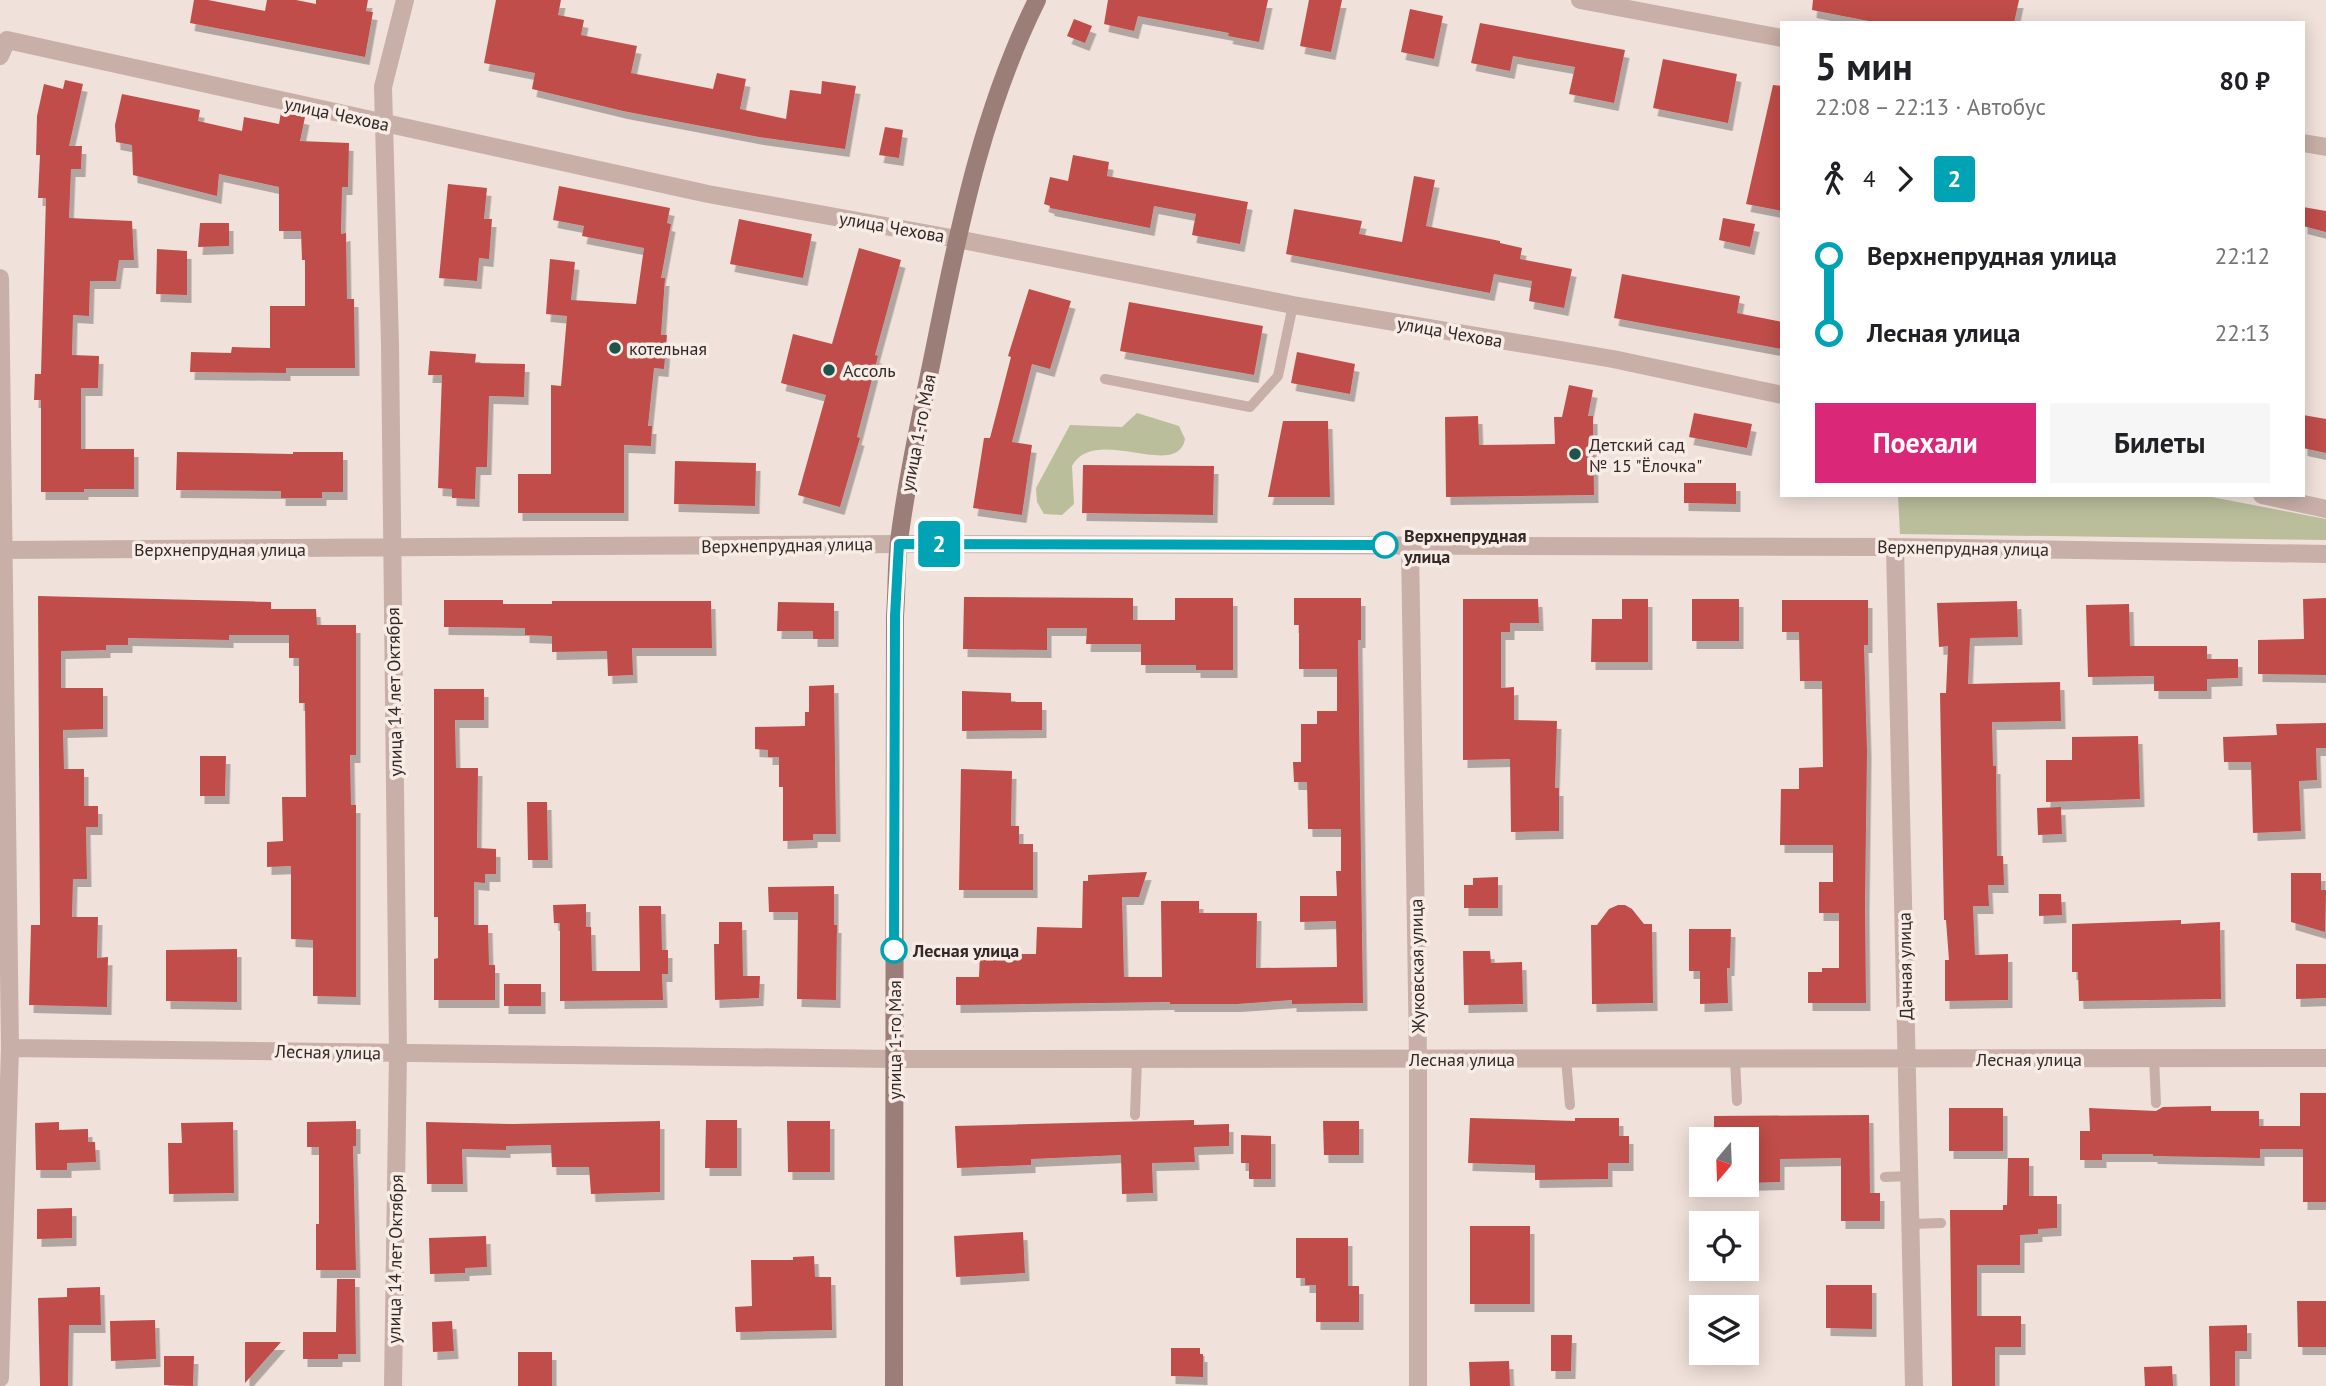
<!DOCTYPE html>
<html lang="ru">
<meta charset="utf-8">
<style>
:root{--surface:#fff;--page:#f6f6f6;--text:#202124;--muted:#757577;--accent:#db2777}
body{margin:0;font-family:"PT Sans",sans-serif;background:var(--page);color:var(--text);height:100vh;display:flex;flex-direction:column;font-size:26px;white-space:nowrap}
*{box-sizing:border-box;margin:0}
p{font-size:23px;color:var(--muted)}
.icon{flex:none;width:38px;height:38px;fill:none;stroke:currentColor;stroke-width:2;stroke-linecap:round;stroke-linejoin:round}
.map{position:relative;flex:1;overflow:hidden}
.details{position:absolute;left:1780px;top:21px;width:525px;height:476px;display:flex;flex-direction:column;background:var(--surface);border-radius:0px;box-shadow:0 4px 18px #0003}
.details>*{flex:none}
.badge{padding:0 14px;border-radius:5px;font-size:24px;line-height:46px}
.needle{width:46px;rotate:199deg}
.buttons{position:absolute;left:1689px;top:1127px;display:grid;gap:14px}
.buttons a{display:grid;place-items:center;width:70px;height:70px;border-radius:0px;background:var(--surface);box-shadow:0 4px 18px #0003;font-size:35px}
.map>.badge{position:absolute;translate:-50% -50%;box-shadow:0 0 0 4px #fff}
.legs{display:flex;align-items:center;gap:10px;height:77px;padding:0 35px;font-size:23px}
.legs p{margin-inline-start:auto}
.headline{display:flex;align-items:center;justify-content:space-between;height:119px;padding:0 35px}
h1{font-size:38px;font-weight:800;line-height:52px}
.cta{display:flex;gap:14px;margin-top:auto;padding:14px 35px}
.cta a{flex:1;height:80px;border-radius:0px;background:var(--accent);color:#fff;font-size:28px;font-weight:800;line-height:80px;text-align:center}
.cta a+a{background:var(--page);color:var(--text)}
ul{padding:0 35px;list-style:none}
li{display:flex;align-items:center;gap:24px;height:77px;font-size:26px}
li i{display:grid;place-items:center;width:10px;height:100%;margin:0 9px;background:currentColor}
li i::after{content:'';width:18px;height:18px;margin:-9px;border:5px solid;border-radius:50%;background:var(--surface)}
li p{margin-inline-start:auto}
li:first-child i{background:linear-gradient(#0000 50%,currentColor 0)}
li:last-child i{background:linear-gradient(currentColor 50%,#0000 0)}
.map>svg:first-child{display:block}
</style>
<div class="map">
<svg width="2326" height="1386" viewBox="0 0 2326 1386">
<defs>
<filter id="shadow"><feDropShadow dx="4.5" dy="8" stdDeviation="0" flood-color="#0004"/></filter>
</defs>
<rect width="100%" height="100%" fill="#f0e1da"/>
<!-- green -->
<path fill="#babe9b" d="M1137,413L1179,426L1185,439C1177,481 1095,424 1072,466L1074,504L1062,515L1044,514L1037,502L1036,488L1070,425L1122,427Z
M1898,495H2201L2326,519V540L1900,534Z"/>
<!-- building -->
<path fill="#c04d48" filter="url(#shadow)" d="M194,0H208L265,11L267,0H296L316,4V0H368L366,11L373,12L365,57L190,23Z
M496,0H561L558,15L584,20L581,35L637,46L631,73L713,89L717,73L746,79L740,109L786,119L790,90L821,94L822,81L856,86L845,149L759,137L623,111L532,89L535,73L484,63Z
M1108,0H1268L1259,42L1228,36L1229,33L1138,16L1134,31L1104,24Z
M1309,0H1342L1331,52L1300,46Z
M1813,0H2019L2014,23H1879L1812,10Z
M1410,9L1443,16L1434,59L1401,52Z
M1074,19L1092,26L1085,43L1067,36Z
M1480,23L1625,50L1614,103L1569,94L1575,67L1513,56L1510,71L1471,63Z
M1663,59L1737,74L1728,123L1653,108Z
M65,80L83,84L69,146H82L81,169H71L69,218L132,221L134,260H119L116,281H90L89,316L73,315L72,355L99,356L98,388H81V449H134V489H84V492H41V400H34L35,374H41L46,198H38L40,155H36L37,116L44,84L63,89Z
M1773,85L1782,86V211L1746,204Z
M122,94L200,110L198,121L242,131L244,117L279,124L281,112L305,117L300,141L349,143L348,187H342L341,234L346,233L347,299H354L355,368H286V373L190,372L191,352L231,353L232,347L270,348V306H305V260H302L301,231H279V187L219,174L217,196L133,175L132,145L116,142L115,125Z
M885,127L903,130L899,158L879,155Z
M1073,155L1109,162L1107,176L1248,202L1240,244L1192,235L1196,214L1154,206L1150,228L1050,208V206L1044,204L1050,177L1068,181Z
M1414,176L1435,180L1426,226L1500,241V243L1522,248L1520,259L1572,269L1564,308L1529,301L1532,281L1494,274L1490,293L1286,254L1294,209L1362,221L1359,234L1402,242Z
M448,184L487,188L484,219H492L489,259L479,258L477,281L439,278Z
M559,186L670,208L667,223L671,224L661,278H665L661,335H667L664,369L654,368L648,426H652L651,446L624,445V513H518V474H551V385L561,386L567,316L546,314L550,259L575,262L571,300L636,304L644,248L582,236L584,226L553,220Z
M2303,207L2326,211V232L2303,226Z
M1723,218L1755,224L1750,247L1719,240Z
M739,219L812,234L803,278L730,264Z
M200,223H229V246L198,247Z
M859,248L901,260L875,355L878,356L857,437L860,438L840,507L798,495L826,395L781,383L793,334L832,344Z
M157,249L187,251V295L156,294Z
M1622,274L1740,296L1737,313L1782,322V349L1614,318Z
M1029,289L1071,301L1050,369L1032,364L1012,442L1032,445L1022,515L973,508L984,438H990L1011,357L1008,356Z
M1129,302L1263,326L1254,375L1120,351Z
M430,351L476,354L475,363L525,364L524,397L489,396L487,467H476L475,499L452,498V489L438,488L442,375H428Z
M1297,352L1355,364L1350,394L1291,383Z
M1569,385L1593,390L1588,416H1593L1594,495L1446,497L1445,417L1478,416L1479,445L1555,444L1554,417H1562Z
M1694,413L1752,424L1747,448L1689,437Z
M2303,415L2326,419V453L2303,448Z
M1283,421H1328L1330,497H1268Z
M177,452L293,454V452H343V492H322V498H281V491L176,490Z
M675,461L756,463L755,506L674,504Z
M1083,465L1214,466L1213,515L1082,513Z
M1684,483H1736V504L1684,503Z
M38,596L271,602V609H316L317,625H356V755H350L351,805H356V997L313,996V940L291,939V866L267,867V842L283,841L282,797H306L305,703H299V658H289V635H229V640L128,638V645H106V650L61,651V688H103V729L63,730L64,769H84V806H98V827H86L87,879H73L72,917H98L97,958L108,957L107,1007L29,1005L31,925H40Z
M964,597L1133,598V620H1175V598H1233V670H1196V665H1141V644H1086L1087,628H1047V650L963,649Z
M1294,598H1361V640H1358L1363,1003L1292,1004V1000L1237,1004H1170V1002L956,1005V977H979L980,954H1036L1037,927L1082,928L1083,881H1088V875L1147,872L1139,897H1122L1124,977H1162L1161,901H1199V913H1257L1256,968L1337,967L1336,921L1300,922V896H1337L1336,871H1341V829H1308L1307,782H1294L1293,762H1301V724H1317V711H1337V669H1299V625H1294Z
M2326,598V675L2258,674V640L2304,639L2303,599Z
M1463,599H1538L1539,623H1510V632H1501V688L1514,687V720L1557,721L1555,788H1559V831L1511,832L1510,759L1463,760Z
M1622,599H1648V662H1591L1592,619H1622Z
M1692,599H1739V641H1692Z
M444,600H503V604H552V601H711L712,648H632L633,675L608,676L607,651L552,652V636L525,635V628L444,627Z
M1782,600H1868V645H1864L1867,751L1865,905L1866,1003H1808V972H1822V968H1839V913H1819V882H1833V845H1780L1781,789H1799V768L1823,767L1822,681H1800L1799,632H1782Z
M2017,601L2018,637L1970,638L1968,684L2060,682L2061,721L1992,722L1993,766H1996L1997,856H2003L2004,885H1988L1989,906H1973L1975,955L2008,954V1000L1945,1001V960H1949L1946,920H1944L1940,693H1946L1948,646L1939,647L1937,603Z
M778,602L834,603V639H813V631H777Z
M2129,604L2130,646H2207V659H2238V678L2207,679V691H2154V676L2088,677L2086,605Z
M834,685L836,834H813V840L783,841V787H779V757H768V750L755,749V727L805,726V712H809V686Z
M434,689H484V720H455L456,768H478L477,848L496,849V874H485V883L474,882V925H488L489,965H495V1000H434V959L438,958V917H434Z
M962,691L1011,693V702H1042V730L962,731Z
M2326,723V748H2316L2317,780L2299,781L2301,831L2253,833L2251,762H2224L2223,737L2277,735L2276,724Z
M2138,736L2140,799L2046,802V760H2072V737Z
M200,756H226L225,796H200Z
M961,769L1012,771L1011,826H1019V844H1033V890H959Z
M527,802H547L548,860H528Z
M2061,807L2062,834L2038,835L2037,808Z
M2291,873H2321V890H2326L2325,932L2291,922Z
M1498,877V908H1464V885H1473V878Z
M834,886V925H837L836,1000L797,999L798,912H769L768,887Z
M2039,894H2061L2062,915L2039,916Z
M586,904V927H591L592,971H640L639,906H661L662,950H668V974H662L663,1000L560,1001V923H554L553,905Z
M1618,905H1625L1632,909L1644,924H1652L1653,1003L1592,1004L1591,925H1597L1609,909Z
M2181,920V924L2220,922L2221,999L2079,1001L2078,972H2072V924Z
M719,922H742L743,976H760L759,998L715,1000L714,944H719Z
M1689,929H1731L1730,968H1727L1728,1003L1700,1004V971H1689Z
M237,949V1002L166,1001V950Z
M1463,951H1490L1491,963L1522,962L1523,1004L1464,1005Z
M2296,964H2326V998L2296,999Z
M504,984H541V1006H504Z
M2300,1093H2326V1202H2303V1149H2260V1158L2153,1156V1154H2102V1160H2080V1131H2090L2089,1108L2156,1111L2163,1107L2211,1106V1111H2259V1126H2300Z
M1949,1108H2003V1151H1949Z
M1869,1115L1870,1193H1880V1221H1841V1158L1780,1159V1182L1746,1183V1139H1714V1116Z
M1470,1118L1575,1121V1118H1619V1136H1629V1163H1608V1179L1535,1180V1165L1468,1163Z
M706,1120H737V1168H705Z
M1194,1120V1125L1229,1124V1146L1194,1147L1195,1162L1152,1163L1153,1193L1122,1194L1121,1155L1031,1159V1165L957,1168L955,1126Z
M356,1121V1146H353L356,1270H316V1224H319V1147H307V1122Z
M660,1121V1192L591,1194L589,1167H552L551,1145L506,1146V1150L462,1149L463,1184H427L426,1122L513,1124Z
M787,1121H830V1172H788Z
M1323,1121H1359V1155H1324Z
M59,1122V1130L88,1129V1142H95L96,1162L67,1163V1170H36L35,1123Z
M233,1122L234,1193L169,1194L168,1143H182L181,1123Z
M1241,1135L1271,1136V1179H1249V1163H1241Z
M2008,1158H2029V1196H2057V1228L2038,1229V1234L2020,1235V1265H1977V1316H2021V1347H1995V1386H1952L1950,1210H2003V1205H2007Z
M72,1208V1238L37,1239V1209Z
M1470,1226H1530V1304H1470Z
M1023,1232L1025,1273L956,1277L954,1236Z
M486,1236L487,1267L465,1268V1273L430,1274L429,1238Z
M1296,1238H1348V1286H1359V1322H1316V1285H1305V1278H1296Z
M814,1256L815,1277H831L832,1330L736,1332L735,1307L752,1306L751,1260H793V1257Z
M337,1279H355L356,1354H338V1359H303V1332H336Z
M1826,1285H1872V1329L1826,1328Z
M100,1287L101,1325H69L68,1386H40L38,1298L67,1297V1288Z
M2297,1301H2326V1347H2298Z
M155,1320L156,1359L111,1361L110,1321Z
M452,1321L454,1351L433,1352L432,1322Z
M2247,1325V1351H2235V1386H2210L2209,1326Z
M1551,1335H1572L1571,1371H1551Z
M245,1342H281L245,1383Z
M1171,1348H1200V1354H1203V1377L1171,1376Z
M518,1352H552V1386H518Z
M164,1356H194L193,1386L164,1385Z
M1509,1361L1510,1386H1470L1469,1362Z
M2172,1366L2173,1386H2145L2144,1367Z"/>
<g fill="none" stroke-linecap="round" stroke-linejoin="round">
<!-- service -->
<path stroke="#c8afa7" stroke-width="10" d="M1105,379L1250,407L1278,376L1293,305
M2154,1058L2156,1103
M1566,1059L1570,1105
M1735,1059L1737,1101
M1135,1115L1137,1059
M1885,1177L1910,1176
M1911,1224L1941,1223"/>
<!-- minor -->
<path stroke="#c8afa7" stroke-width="18" d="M1580,0L1782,38
M0,56L7,40L708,194L957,239L1293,305L1613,359L1782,395
M2303,143L2326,147
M0,278L10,1048L0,1378
M2262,495L2326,509
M1410,546L1418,1059V1386
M1895,547L1914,1386
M5,550L899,544
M10,1048L894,1059L2326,1058
M393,1386L398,1053L390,344L383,87L405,0"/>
<!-- tertiary -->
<path stroke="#c8afa7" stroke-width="18" d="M899,544L1895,547L2326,554"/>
<!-- secondary -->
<path stroke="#9b7e78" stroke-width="18" d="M894,1386L895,616C897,591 896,566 899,541C908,471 924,401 938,331C961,217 985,105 1037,0"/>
</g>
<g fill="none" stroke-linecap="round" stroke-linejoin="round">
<!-- line-1 casing -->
<g stroke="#fff" stroke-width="16">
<path id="line-1" d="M894,950L895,616L899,544L1385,545"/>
</g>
<!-- line-1 -->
<use href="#line-1" stroke="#00a3b4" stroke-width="10"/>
</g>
<!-- markers -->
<g fill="#1f544c" stroke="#f8ece6" stroke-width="2.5">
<circle cx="615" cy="348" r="7"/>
<circle cx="829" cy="370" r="7"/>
<circle cx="1575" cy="454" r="7"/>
</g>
<g fill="#fff" stroke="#00a3b4" stroke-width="3.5">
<circle cx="1385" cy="545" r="12"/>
<circle cx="894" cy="950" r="12"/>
</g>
<g text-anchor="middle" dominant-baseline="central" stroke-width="7" stroke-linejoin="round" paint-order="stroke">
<!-- street labels -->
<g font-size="18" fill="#342927" stroke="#f8ece6">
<text transform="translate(337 114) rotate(12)">улица Чехова</text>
<text transform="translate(892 227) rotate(10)">улица Чехова</text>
<text transform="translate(1450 332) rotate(10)">улица Чехова</text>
<text transform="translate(918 433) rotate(-79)">улица 1-го Мая</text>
<text transform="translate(787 545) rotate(-1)">Верхнепрудная улица</text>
<text transform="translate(1963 548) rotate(1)">Верхнепрудная улица</text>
<text x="220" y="549">Верхнепрудная улица</text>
<text transform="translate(394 692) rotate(-91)">улица 14 лет Октября</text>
<text transform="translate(1417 966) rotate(-91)">Жуковская улица</text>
<text transform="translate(1905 966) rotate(-91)">Дачная улица</text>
<text transform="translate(894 1040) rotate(-90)">улица 1-го Мая</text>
<text transform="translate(328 1052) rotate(1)">Лесная улица</text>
<text x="1462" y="1059">Лесная улица</text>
<text x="2029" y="1059">Лесная улица</text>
<text transform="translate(395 1259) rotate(-89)">улица 14 лет Октября</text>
</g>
<!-- poi labels -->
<g font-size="18" fill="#342927" stroke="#f8ece6" text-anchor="start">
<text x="629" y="348">котельная</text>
<text x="843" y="370">Ассоль</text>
<text x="1589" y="444">Детский сад<tspan x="1589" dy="21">№ 15 "Ёлочка"</tspan></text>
</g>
<!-- stop labels -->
<g font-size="18" font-weight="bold" fill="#342927" stroke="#f8ece6" text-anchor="start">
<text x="1404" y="535">Верхнепрудная<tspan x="1404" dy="21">улица</tspan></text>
<text x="913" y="950">Лесная улица</text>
</g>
</g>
</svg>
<div class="buttons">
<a><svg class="needle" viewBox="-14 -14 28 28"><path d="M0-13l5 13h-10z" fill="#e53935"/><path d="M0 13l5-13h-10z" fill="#757577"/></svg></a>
<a><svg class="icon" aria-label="locate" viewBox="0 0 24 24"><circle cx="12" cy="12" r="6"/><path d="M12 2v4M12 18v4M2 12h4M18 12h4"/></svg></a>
<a><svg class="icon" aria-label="layers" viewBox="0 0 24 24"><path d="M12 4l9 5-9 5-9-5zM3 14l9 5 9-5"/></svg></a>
</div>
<b class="badge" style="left:939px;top:544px;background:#00a3b4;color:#fff">2</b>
<section class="details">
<div class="headline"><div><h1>5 мин</h1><p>22:08 – 22:13 · Автобус</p></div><b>80 ₽</b></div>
<div class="legs"><svg class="icon" aria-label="walk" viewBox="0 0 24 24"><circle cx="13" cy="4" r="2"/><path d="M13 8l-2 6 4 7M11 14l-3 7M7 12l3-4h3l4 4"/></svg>4<svg class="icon" aria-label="forward" viewBox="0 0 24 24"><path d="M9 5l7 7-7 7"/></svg><b class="badge" style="background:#00a3b4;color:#fff">2</b></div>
<ul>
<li><i style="color:#00a3b4"></i><b>Верхнепрудная улица</b><p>22:12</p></li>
<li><i style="color:#00a3b4"></i><b>Лесная улица</b><p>22:13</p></li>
</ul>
<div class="cta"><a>Поехали</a><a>Билеты</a></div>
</section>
</div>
